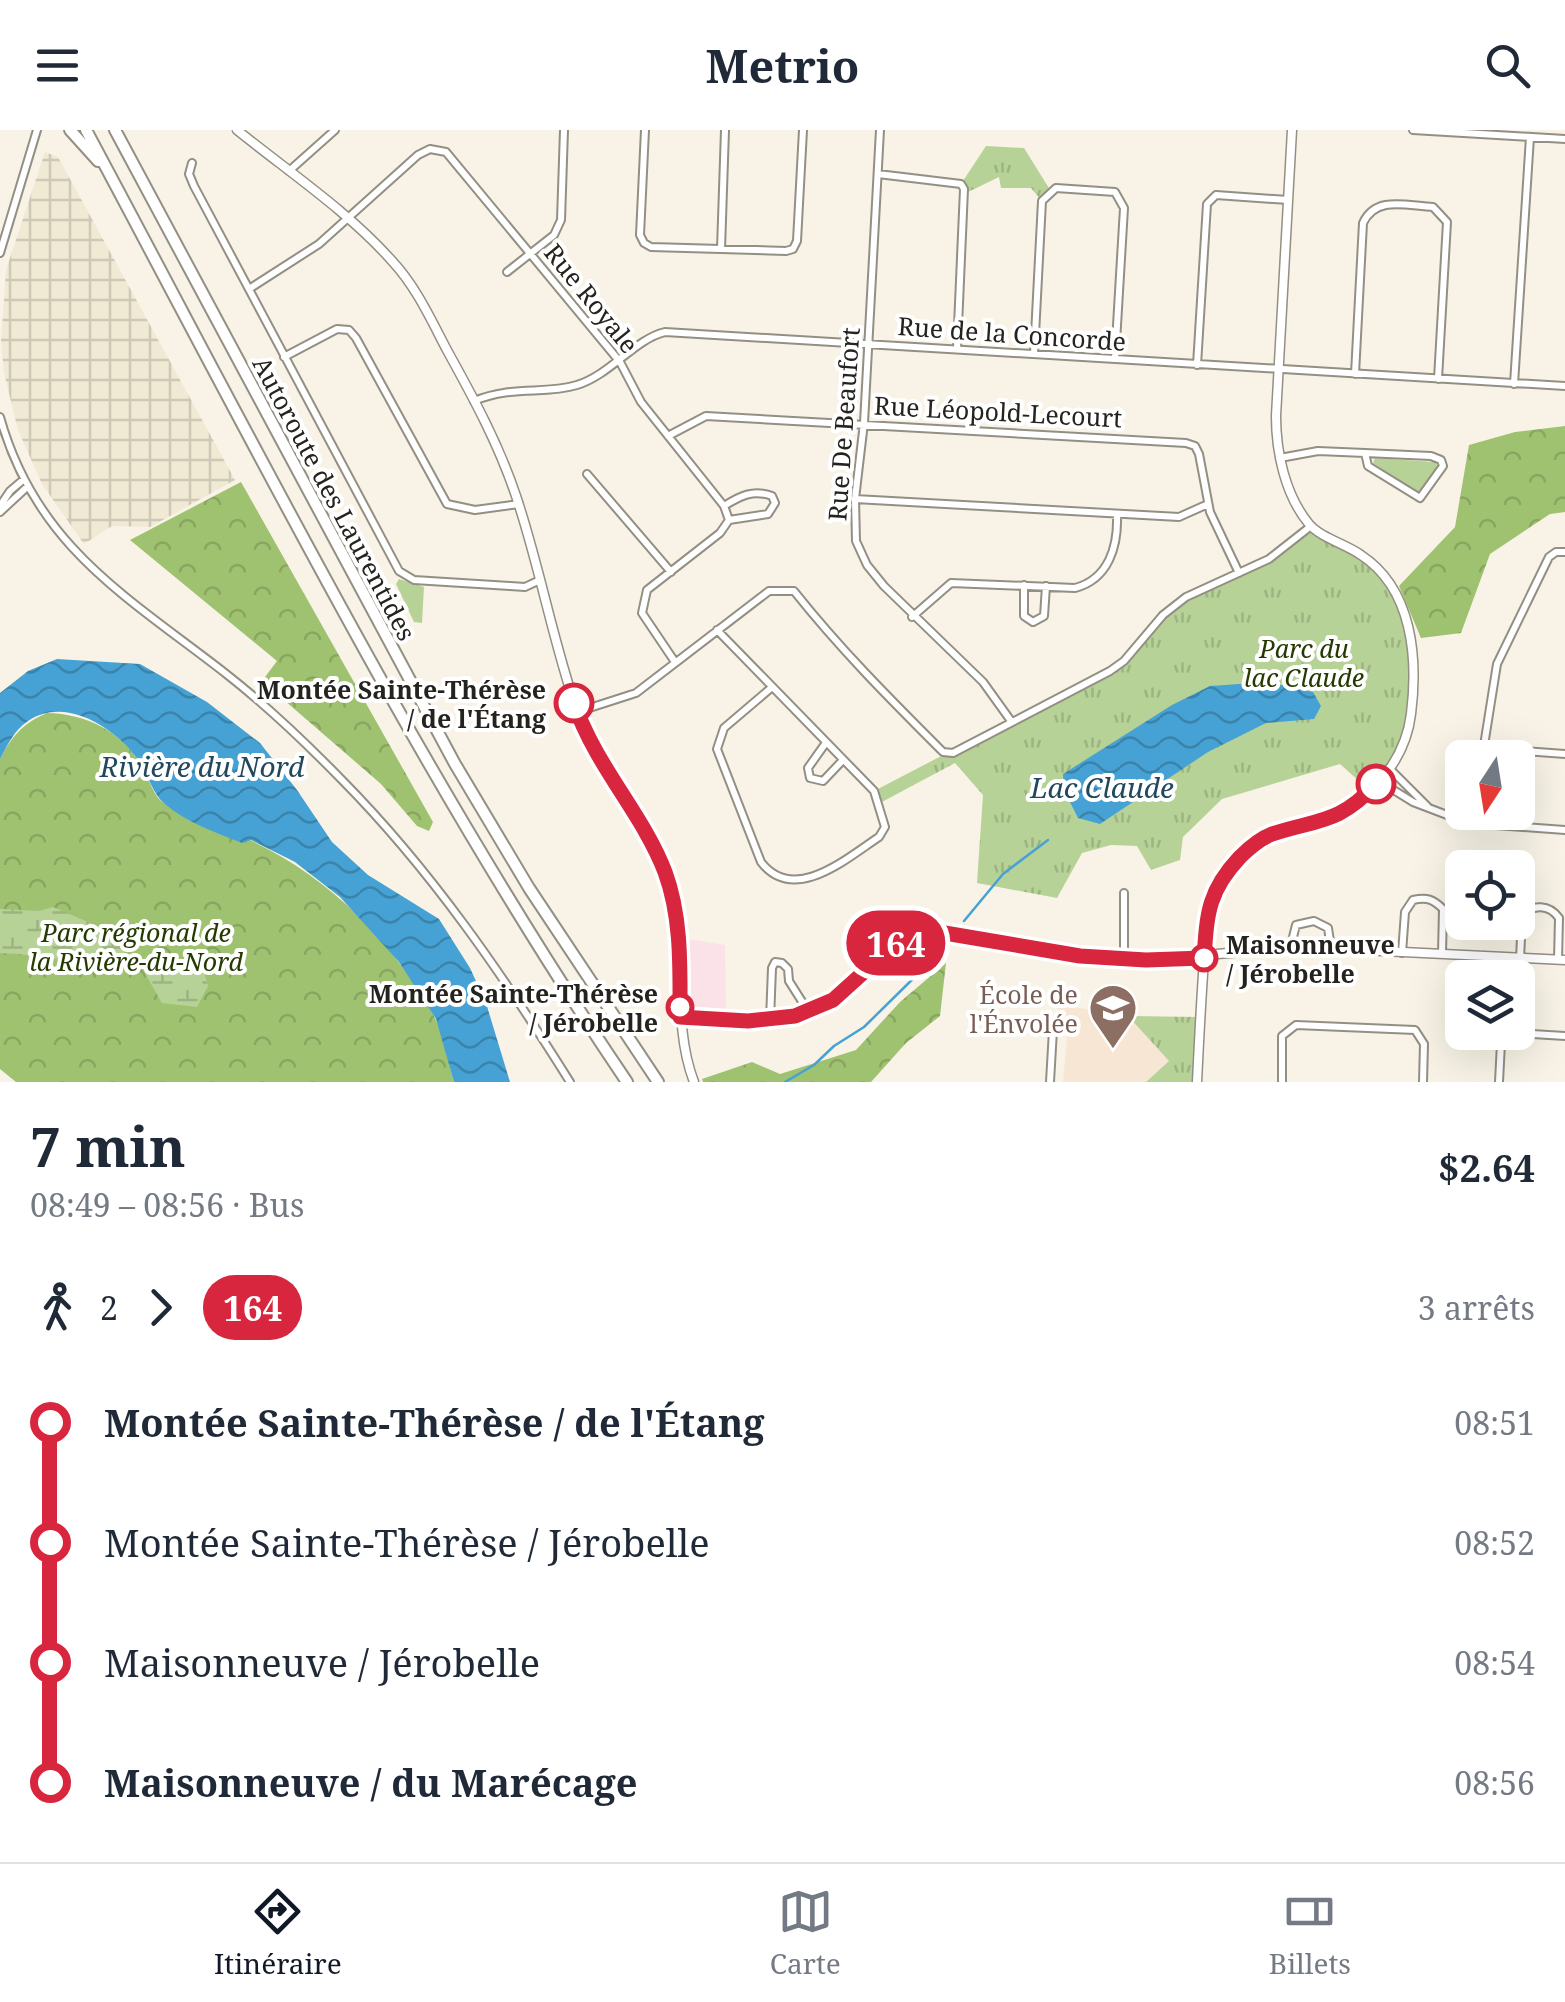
<!DOCTYPE html>
<html lang="fr">
<meta charset="utf-8">
<style>
:root{--surface:#fff;--page:#f6f6f7;--text:#1f2937;--muted:#747a83;--line:#e0e1e3;--accent:#111827}
body{margin:0;font-family:"Noto Serif",serif;background:var(--page);color:var(--text);height:100vh;display:flex;flex-direction:column;font-size:38px;white-space:nowrap}
*{box-sizing:border-box;margin:0}
p{font-size:32px;color:var(--muted)}
.icon{flex:none;width:55px;height:55px;fill:none;stroke:currentColor;stroke-width:2;stroke-linecap:round;stroke-linejoin:round}
.map{position:relative;height:952px;overflow:hidden}
.sheet{display:flex;flex-direction:column;background:var(--surface);flex:1}
.sheet>*{flex:none}
.badge{padding:0 20px;border-radius:32px;font-size:35px;line-height:65px}
.needle{width:65px;rotate:192deg}
.controls{position:absolute;left:1445px;top:610px;display:grid;gap:20px}
.controls a{display:grid;place-items:center;width:90px;height:90px;border-radius:15px;background:var(--surface);box-shadow:0 10px 40px #0002;font-size:50px}
.map>.badge{position:absolute;translate:-50% -50%;box-shadow:0 0 0 5px #fff}
.legs{display:flex;align-items:center;gap:15px;height:110px;padding:0 30px;font-size:32px}
.legs p{margin-inline-start:auto}
.summary{display:flex;align-items:center;justify-content:space-between;height:170px;padding:0 30px}
h1{font-size:55px;font-weight:700;line-height:75px}
ul{padding:0 30px;list-style:none}
li{display:flex;align-items:center;gap:35px;height:120px;font-size:38px}
li i{display:grid;place-items:center;width:15px;height:100%;margin:0 12px;background:currentColor}
li i::after{content:'';width:25px;height:25px;margin:-12px;border:8px solid;border-radius:50%;background:var(--surface)}
li p{margin-inline-start:auto}
li:first-child i{background:linear-gradient(#0000 50%,currentColor 0)}
li:last-child i{background:linear-gradient(currentColor 50%,#0000 0)}
header{display:flex;justify-content:space-between;align-items:center;height:130px;padding:0 30px;background:var(--surface);font-size:45px;font-weight:700}
.tab-bar{display:flex;justify-content:space-around;align-items:center;height:140px;border-top:2px solid var(--line);background:var(--surface);font-size:28px;color:var(--muted)}
.tab-bar a{display:grid;justify-items:center;gap:5px}
.tab-bar .current{color:var(--accent)}
.map>svg:first-child{display:block}
</style>
<header><svg class="icon" aria-label="menu" viewBox="0 0 24 24"><path d="M4 6h16M4 12h16M4 18h16"/></svg>Metrio<svg class="icon" aria-label="search" viewBox="0 0 24 24"><circle cx="10" cy="10" r="6"/><path d="M15 15l6 6"/></svg></header>
<div class="map">
<svg width="1565" height="952" viewBox="0 0 1565 952">
<defs>
<pattern id="industrial-grid" width="8" height="8" patternUnits="userSpaceOnUse" patternTransform="scale(2.5)"><rect width="8" height="8" fill="#f0e9d4"/><path d="M0 4h8M4 0v8" fill="none" stroke="#cec8b6"/></pattern>
<pattern id="forest-crowns" width="20" height="18" patternUnits="userSpaceOnUse" patternTransform="scale(2.5)"><rect width="20" height="18" fill="#9fc271"/><path d="M2 6a3 3 0 1 1 6 0M12 15a3 3 0 1 1 6 0" fill="none" stroke="#89a661"/></pattern>
<pattern id="wetland-marsh" width="20" height="14" patternUnits="userSpaceOnUse" patternTransform="scale(2.5)"><rect width="20" height="14" fill="#b7d297"/><path d="M1 5h8M5 5V1M11 12h8M15 12V8" fill="none" stroke="#9db482"/></pattern>
<pattern id="park-tufts" width="24" height="20" patternUnits="userSpaceOnUse" patternTransform="scale(2.5)"><rect width="24" height="20" fill="#b7d297"/><path d="M3 7l-1-3M5 7V3M7 7l1-3M15 17l-1-3M17 17v-4M19 17l1-3" fill="none" stroke="#9db482"/></pattern>
<pattern id="water-waves" width="16" height="10" patternUnits="userSpaceOnUse" patternTransform="scale(2.5)"><rect width="16" height="10" fill="#46a2d4"/><path d="M0 5q4-4 8 0t8 0" fill="none" stroke="#3a84ab"/></pattern>
</defs>
<rect width="100%" height="100%" fill="#f8f3e6"/>
<!-- commercial -->
<path fill="#fbe2e9" d="M688,809L725,815L726,879L697,877L688,873Z"/>
<!-- industrial -->
<path fill="url(#industrial-grid)" d="M45,22L58,27L235,350L150,397L112,396L84,414L42,354L18,300L4,243L1,212L6,140Z"/>
<!-- education -->
<path fill="#f7e6d4" d="M1056,874L1128,886L1169,931L1146,952H1063L1067,909Z"/>
<!-- grass -->
<path fill="#b7d297" d="M1375,328L1435,332L1438,336L1421,361L1417,362L1373,333Z"/>
<!-- forest -->
<path fill="url(#forest-crowns)" d="M1565,296V382L1550,384L1490,424L1461,503L1421,508L1399,456L1455,397L1469,315L1515,302Z
M241,352L433,692L429,701L417,696L381,654L262,551L277,531L130,410Z
M47,583C87,584 121,601 142,636C148,646 152,662 160,670C169,679 234,702 250,710C328,746 393,811 434,886C444,906 448,931 454,952H16L0,939V629C12,606 23,593 47,583Z
M946,833L940,886L906,913L871,952H703L702,949L752,932L780,944L856,920L900,872Z"/>
<!-- wetland -->
<path fill="url(#wetland-marsh)" d="M53,777L109,801L125,820C118,853 76,833 56,829C38,825 19,824 0,823V779L39,781Z
M157,819C174,826 185,838 204,841L208,856L197,877L162,873L143,840L148,825Z"/>
<!-- park -->
<path fill="url(#park-tufts)" d="M986,16L1024,18L1052,63L1042,71L1031,58H1001L999,47L964,64L961,54Z
M1311,396L1356,421L1392,458L1413,517L1406,610L1370,661L1340,634L1222,669L1183,707L1180,730L1151,740L1137,716L1111,715L1082,723L1057,768L977,753L983,665L955,633L880,673L874,661L1124,531L1163,485L1186,467L1269,428Z
M399,449L424,457L422,493L414,492L396,454Z
M1128,886L1200,887L1197,952H1146L1169,931Z"/>
<!-- water -->
<path fill="url(#water-waves)" d="M57,529L140,534L207,572L260,613L297,660L332,712L368,745L439,789L470,838L486,873L510,952H454L436,889L399,832L340,767L295,732L251,710L242,713C215,702 187,693 165,674C153,665 149,647 141,634C120,601 67,564 28,591C15,599 7,616 0,629V563L28,541Z
M1268,552L1313,562L1321,576L1314,589L1266,593L1208,622L1100,694L1078,688L1064,660L1063,644L1172,575L1210,556Z"/>
<g fill="none" stroke-linecap="round" stroke-linejoin="round">
<!-- stream -->
<path stroke="#46a2d4" stroke-width="2.5" d="M964,791L1003,744L1048,710
M785,952L814,935L834,916L864,897L925,837L948,820"/>
<!-- minor casing -->
<g stroke="#938f83" stroke-width="10">
<path id="minor" d="M645,0L640,105L644,113L651,117L786,121L793,119L797,111L803,0
M880,0L864,293L855,369L856,411L867,435L884,456L983,552L1011,591
M1413,0L1565,9
M192,33L189,44L194,56L399,441L414,450L510,456L525,457L540,450
M289,41L335,0
M878,44L961,54L964,59L957,219
M721,119L725,0
M0,123L37,0
M507,142L554,105L561,90L564,0
M249,159L319,114L418,25L430,19L446,22L620,232L641,272L724,376L729,390L720,403L647,460L642,483L675,532
M1034,224L1042,71L1056,58L1115,62L1124,78L1115,229
M284,227L337,199L349,200L356,208L447,374L475,380L519,374
M1197,235L1207,74L1216,65L1288,70
M1355,244L1363,93C1376,65 1407,76 1433,77L1447,92L1438,249
M1514,254L1530,7
M474,271C513,255 543,265 577,255C610,245 635,209 665,202L1565,256
M0,287C36,416 126,466 225,543C266,575 305,612 342,650C431,740 503,845 570,952
M668,306L706,286L1186,313L1195,316L1199,324L1210,382L1239,443
M1280,328L1318,321L1365,323L1368,336L1420,368L1443,336L1441,330L1431,326L1365,323
M587,344L671,442
M855,369L1179,387L1208,374
M0,376L10,361L23,350
M724,376C740,366 753,359 772,366L775,373L768,384L729,390
M0,382L27,357
M1024,455V486L1033,492L1044,486L1046,456
M912,487L951,453L1075,458C1109,449 1118,416 1117,386
M717,500L874,661L885,697L879,707C847,728 794,775 761,732L717,619L724,598L771,558
M577,582L636,563L769,461H794C840,519 891,570 943,622L953,623L1110,541L1124,531L1163,485L1186,467L1269,429L1311,396
M825,614L808,638L810,648L823,651L842,631
M1485,618L1565,624
M1482,628L1497,534L1549,427L1556,422H1565
M1389,638L1428,677
M1379,651L1413,672L1468,693L1565,700
M1124,763V829
M1290,819L1296,795L1314,791L1328,798L1331,818
M1402,823L1405,782L1413,770C1427,767 1433,769 1443,779L1442,824
M1520,829L1522,786C1533,774 1549,774 1559,788L1558,830
M770,890L772,838L775,832L782,833L788,839L789,851L808,881
M1050,952L1053,900
M1282,952V906L1296,895L1415,900L1424,914L1423,952
M1499,952L1501,913L1514,903L1565,906"/>
</g>
<!-- tertiary casing -->
<g stroke="#938f83" stroke-width="11">
<path id="tertiary" d="M237,0C289,42 349,82 393,132C417,158 432,192 448,222C474,269 499,315 516,366C540,437 553,513 578,584C601,646 652,695 670,758C689,821 670,889 694,952
M680,887L748,891L795,887L833,870L894,815L927,801L1080,826L1146,830L1300,817L1565,830
M1197,952C1199,911 1201,871 1204,830C1206,808 1204,783 1214,762C1223,742 1244,717 1265,707C1281,699 1300,699 1317,694C1364,679 1405,634 1411,584C1418,529 1413,459 1361,425C1346,414 1321,408 1309,394C1285,365 1276,322 1276,286L1292,0"/>
</g>
<!-- motorway casing -->
<g stroke="#938f83" stroke-width="14">
<path id="motorway" d="M70,0L98,31
M86,0C259,323 421,648 627,952
M115,0L455,634L529,758L658,952"/>
</g>
<!-- minor -->
<use href="#minor" stroke="#fff" stroke-width="6"/>
<!-- tertiary -->
<use href="#tertiary" stroke="#fff" stroke-width="8"/>
<!-- motorway -->
<use href="#motorway" stroke="#fff" stroke-width="10"/>
</g>
<g fill="none" stroke-linecap="round" stroke-linejoin="round">
<!-- line-1 casing -->
<g stroke="#fff" stroke-width="22">
<path id="line-1" d="M574,573C596,637 643,684 665,742C682,788 680,839 680,887L748,891L795,886L833,870L894,815L927,800L1080,826L1146,830L1204,828C1207,783 1208,761 1240,727C1249,718 1259,709 1272,704C1318,689 1339,694 1376,654"/>
</g>
<!-- line-1 -->
<use href="#line-1" stroke="#d7263d" stroke-width="15"/>
</g>
<!-- icons -->
<defs>
<g id="school-pin" transform="scale(2.5)"><path d="M0 17L-7.5 6A9.5 9.5 0 1 1 7.5 6Z" fill="#8d6e63" stroke="#fff"/><path d="M0-5L7-2L0 1L-7-2ZM-4 1L0 2.5L4 1V4Q0 6-4 4Z" fill="#fff"/></g>
</defs>
<g fill-rule="evenodd">
<use href="#school-pin" x="1113" y="878"/>
</g>
<!-- markers -->
<g fill="#fff" stroke="#d7263d" stroke-width="5">
<circle cx="574" cy="573" r="18"/>
<circle cx="1376" cy="654" r="18"/>
<circle cx="1204" cy="828" r="12"/>
<circle cx="680" cy="877" r="12"/>
</g>
<g text-anchor="middle" dominant-baseline="central" stroke-width="8" stroke-linejoin="round" paint-order="stroke">
<!-- street labels -->
<g font-size="25" fill="#25231e" stroke="#fff">
<text transform="translate(592 168) rotate(51)">Rue Royale</text>
<text transform="translate(1012 203) rotate(4)">Rue de la Concorde</text>
<text transform="translate(998 281) rotate(3)">Rue Léopold-Lecourt</text>
<text transform="translate(843 294) rotate(-86)">Rue De Beaufort</text>
<text transform="translate(335 368) rotate(62)">Autoroute des Laurentides</text>
</g>
<!-- park labels -->
<g font-size="25" font-style="italic" fill="#253a00" stroke="#fff">
<text x="1304" y="518">Parc du<tspan x="1304" dy="29">lac Claude</tspan></text>
<text x="136" y="802">Parc régional de<tspan x="136" dy="29">la Rivière-du-Nord</tspan></text>
</g>
<!-- stop labels -->
<g font-size="25" font-weight="bold" fill="#25231e" stroke="#fff" text-anchor="end">
<text x="546" y="559">Montée Sainte-Thérèse<tspan x="546" dy="29">/ de l'Étang</tspan></text>
<text x="1226" y="814" text-anchor="start">Maisonneuve<tspan x="1226" dy="29">/ Jérobelle</tspan></text>
<text x="658" y="863">Montée Sainte-Thérèse<tspan x="658" dy="29">/ Jérobelle</tspan></text>
</g>
<!-- education labels -->
<g font-size="25" fill="#785e54" stroke="#fff" text-anchor="end">
<text x="1078" y="864">École de<tspan x="1078" dy="29">l'Énvolée</tspan></text>
</g>
<!-- water labels -->
<g font-size="28" font-style="italic" fill="#21485d" stroke="#fff">
<text x="202" y="636">Rivière du Nord</text>
<text x="1102" y="657">Lac Claude</text>
</g>
</g>
</svg>
<div class="controls">
<a><svg class="needle" viewBox="-14 -14 28 28"><path d="M0-13l5 13h-10z" fill="#e53935"/><path d="M0 13l5-13h-10z" fill="#747a83"/></svg></a>
<a><svg class="icon" aria-label="locate" viewBox="0 0 24 24"><circle cx="12" cy="12" r="6"/><path d="M12 2v4M12 18v4M2 12h4M18 12h4"/></svg></a>
<a><svg class="icon" aria-label="layers" viewBox="0 0 24 24"><path d="M12 4l9 5-9 5-9-5zM3 14l9 5 9-5"/></svg></a>
</div>
<b class="badge" style="left:896px;top:813px;background:#d7263d;color:#fff">164</b>
</div>
<section class="sheet">
<div class="summary"><div><h1>7 min</h1><p>08:49 – 08:56 · Bus</p></div><b>$2.64</b></div>
<div class="legs"><svg class="icon" aria-label="walk" viewBox="0 0 24 24"><circle cx="13" cy="4" r="2"/><path d="M13 8l-2 6 4 7M11 14l-3 7M7 12l3-4h3l4 4"/></svg>2<svg class="icon" aria-label="forward" viewBox="0 0 24 24"><path d="M9 5l7 7-7 7"/></svg><b class="badge" style="background:#d7263d;color:#fff">164</b><p>3 arrêts</p></div>
<ul>
<li><i style="color:#d7263d"></i><b>Montée Sainte-Thérèse / de l'Étang</b><p>08:51</p></li>
<li><i style="color:#d7263d"></i><span>Montée Sainte-Thérèse / Jérobelle</span><p>08:52</p></li>
<li><i style="color:#d7263d"></i><span>Maisonneuve / Jérobelle</span><p>08:54</p></li>
<li><i style="color:#d7263d"></i><b>Maisonneuve / du Marécage</b><p>08:56</p></li>
</ul>
</section>
<nav class="tab-bar">
<a class="current"><svg class="icon" aria-label="directions" viewBox="0 0 24 24"><path d="M12 3l9 9-9 9-9-9zM9 14v-3h6M13 9l2 2-2 2"/></svg>Itinéraire</a>
<a><svg class="icon" aria-label="map" viewBox="0 0 24 24"><path d="M3 6l6-2 6 2 6-2v14l-6 2-6-2-6 2zM9 4v14M15 6v14"/></svg>Carte</a>
<a><svg class="icon" aria-label="tickets" viewBox="0 0 24 24"><path d="M3 7h18v10H3zM15 7v10"/></svg>Billets</a>
</nav>
